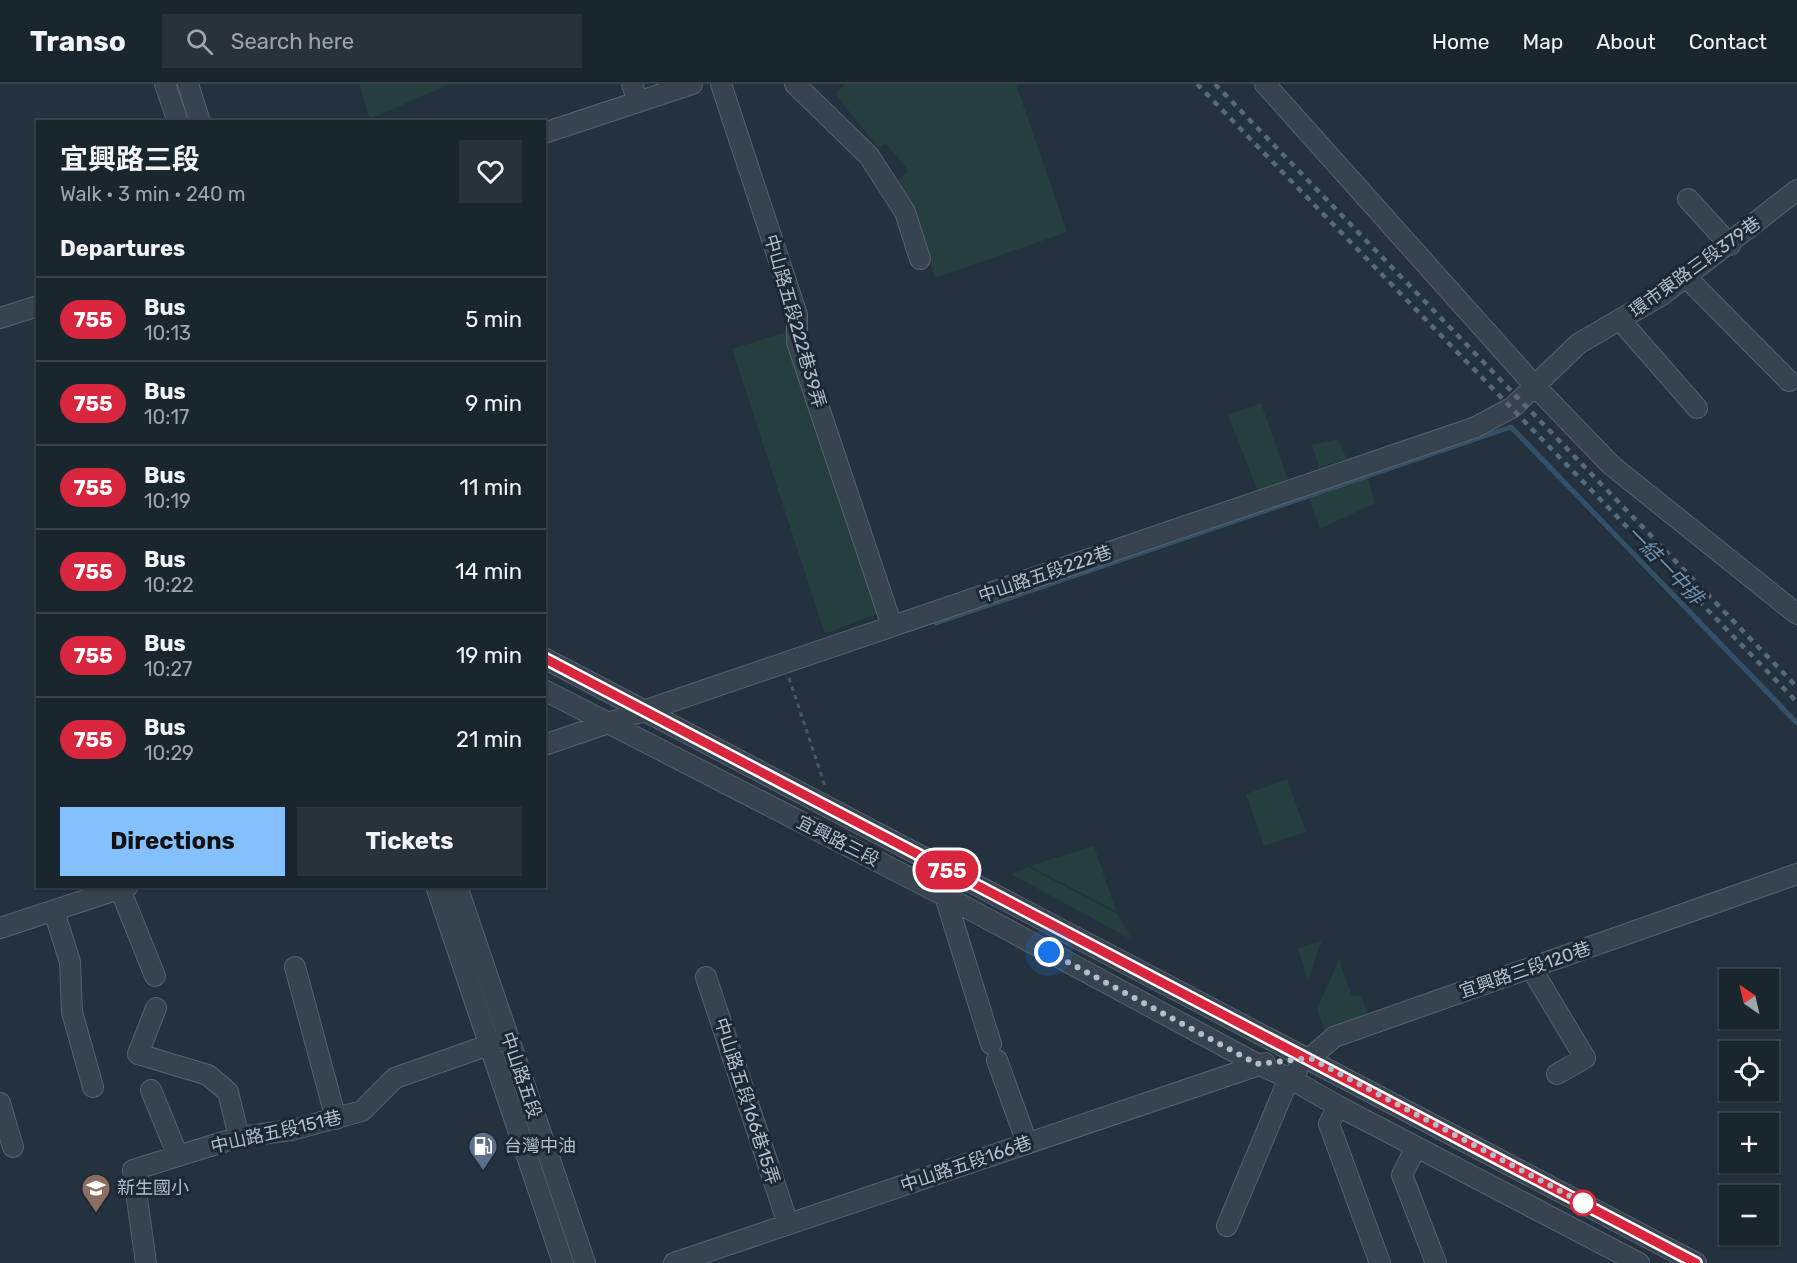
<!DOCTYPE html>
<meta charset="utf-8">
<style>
:root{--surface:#1a262e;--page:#27323a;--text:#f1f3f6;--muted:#9fa5aa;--line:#38434a;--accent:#84c1fc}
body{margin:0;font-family:Rubik,"Noto Sans TC",sans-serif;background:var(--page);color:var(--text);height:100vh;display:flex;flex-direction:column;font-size:22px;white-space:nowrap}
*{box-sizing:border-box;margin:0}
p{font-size:20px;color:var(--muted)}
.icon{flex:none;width:33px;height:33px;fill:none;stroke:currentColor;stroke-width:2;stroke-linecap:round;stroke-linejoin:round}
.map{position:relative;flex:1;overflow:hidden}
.panel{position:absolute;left:36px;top:36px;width:510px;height:768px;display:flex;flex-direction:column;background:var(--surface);border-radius:0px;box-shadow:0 2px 4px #0004,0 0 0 2px var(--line)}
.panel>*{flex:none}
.badge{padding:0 12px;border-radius:20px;font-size:21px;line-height:39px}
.needle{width:39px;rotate:326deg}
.fabs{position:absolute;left:1719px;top:885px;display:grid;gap:12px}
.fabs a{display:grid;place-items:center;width:60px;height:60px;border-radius:0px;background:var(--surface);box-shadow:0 2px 4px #0004,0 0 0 2px var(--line);font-size:30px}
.you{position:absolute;width:30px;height:30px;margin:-15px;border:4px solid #fff;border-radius:50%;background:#1a73e8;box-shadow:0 0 0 9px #1a73e833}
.map>.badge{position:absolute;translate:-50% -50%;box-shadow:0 0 0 3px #fff}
h2{padding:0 24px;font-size:22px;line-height:54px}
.round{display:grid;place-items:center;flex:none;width:63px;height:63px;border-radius:0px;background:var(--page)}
.summary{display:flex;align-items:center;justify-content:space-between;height:102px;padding:0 24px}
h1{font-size:28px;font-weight:700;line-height:45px}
.button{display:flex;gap:12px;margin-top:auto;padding:12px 24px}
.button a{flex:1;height:69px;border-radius:0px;background:var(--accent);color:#111;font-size:24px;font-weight:700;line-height:69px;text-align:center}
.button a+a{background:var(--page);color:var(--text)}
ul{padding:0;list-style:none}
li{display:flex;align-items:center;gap:18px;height:84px;padding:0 24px;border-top:2px solid var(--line)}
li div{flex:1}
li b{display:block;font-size:22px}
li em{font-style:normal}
li .badge{min-width:66px;font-weight:700;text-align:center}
header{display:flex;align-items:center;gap:36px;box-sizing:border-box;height:84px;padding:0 30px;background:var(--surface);border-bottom:2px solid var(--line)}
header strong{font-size:28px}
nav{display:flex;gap:33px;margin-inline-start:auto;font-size:21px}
.search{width:420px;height:54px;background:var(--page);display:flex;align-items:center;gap:15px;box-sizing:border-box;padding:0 21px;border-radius:0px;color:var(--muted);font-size:22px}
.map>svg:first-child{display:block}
</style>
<header>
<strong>Transo</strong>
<div class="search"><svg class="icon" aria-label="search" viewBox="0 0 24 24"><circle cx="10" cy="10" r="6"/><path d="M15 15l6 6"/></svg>Search here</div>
<nav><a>Home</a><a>Map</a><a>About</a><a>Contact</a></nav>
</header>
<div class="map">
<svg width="1797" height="1179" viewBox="0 0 1797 1179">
<rect width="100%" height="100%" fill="#23323e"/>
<!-- green -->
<path fill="#253f3f" d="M359,0H450L370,35Z
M845,0H1016L1067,148L935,194L899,96L909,87L886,60L878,63L835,10Z
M786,248L877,530L825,550L732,265Z
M1261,319L1288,396L1258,407L1228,331Z
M1338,355L1347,375L1319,383L1312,361Z
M1367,392L1375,419L1320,445L1308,412Z
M1287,695L1306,748L1264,762L1246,710Z
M1094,762L1116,827L1030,782Z
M1028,783L1118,830L1132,856L1011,790Z
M1322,856L1308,896L1298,865Z
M1339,876L1352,912H1361L1369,933L1325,947L1317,925Z"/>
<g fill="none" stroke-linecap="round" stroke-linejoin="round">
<!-- stream -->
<path stroke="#355066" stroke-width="5" d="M936,539L1511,343L1797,639"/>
<!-- minor casing -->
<g stroke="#55616c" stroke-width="22">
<path id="minor" d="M165,0L178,38
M188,0L200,38
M632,0L638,18
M721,0L797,231V258L892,542
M795,0L869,72L905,128L920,175
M1265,0L1534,301L1611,381L1797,530
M544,49L692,0
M1688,115L1730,161
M1686,193L1789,297
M0,234L38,222
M1620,236L1697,324
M544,574L1696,1179
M544,606L945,812L1257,980L1289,994L1338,1022L1639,1179
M544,661L1476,343L1513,323L1578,260L1662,211L1797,106
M436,802L563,1179
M457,802L585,1179
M120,805L155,892
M945,812L991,960
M54,827L70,878L72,928L93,1003
M0,844L128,802
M295,883L336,1035
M1531,884L1585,974L1557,990
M706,893L788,1140
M156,924L138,970L208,991L228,1008L239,1053
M997,976L1027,1059
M1298,976L1310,974L1334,953L1797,790
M151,1006L178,1072
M0,1019L13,1063
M1338,1022L1329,1040L1380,1179
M1416,1063L1402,1091L1436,1179
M1227,1142L1289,994L1297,987
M146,1179L133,1086L239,1053L292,1046L362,1027L395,994L509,954
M674,1179L1265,979"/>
</g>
<!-- path -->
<path stroke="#435b5b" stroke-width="3" stroke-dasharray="4.5 4.5" stroke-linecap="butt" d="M789,594L825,702"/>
<!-- minor -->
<use href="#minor" stroke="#37434e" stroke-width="20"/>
<!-- rail -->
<path stroke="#586875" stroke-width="4.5" stroke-dasharray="6 6" stroke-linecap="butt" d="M1197,0L1797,618
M1215,0L1797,603"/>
</g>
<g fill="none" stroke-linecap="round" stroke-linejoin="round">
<!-- line casing -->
<g stroke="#fff" stroke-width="14">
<path id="line" d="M544,574L1696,1179"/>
</g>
<!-- line -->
<use href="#line" stroke="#d7263d" stroke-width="9"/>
<!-- walk -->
<path stroke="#b2bec9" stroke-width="6" stroke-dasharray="0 10.8" d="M1049,868L1257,980L1310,974L1583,1119"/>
</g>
<!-- icons -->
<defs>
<g id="fuel-pin" transform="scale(1.5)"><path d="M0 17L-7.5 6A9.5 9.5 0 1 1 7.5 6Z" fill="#5c6f8a" stroke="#1c2833"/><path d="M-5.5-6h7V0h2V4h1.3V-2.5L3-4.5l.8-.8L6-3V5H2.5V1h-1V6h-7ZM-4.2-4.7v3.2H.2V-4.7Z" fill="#fff"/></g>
<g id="school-pin" transform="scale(1.5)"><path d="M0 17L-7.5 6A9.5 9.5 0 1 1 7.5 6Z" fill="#8d6e63" stroke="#1c2833"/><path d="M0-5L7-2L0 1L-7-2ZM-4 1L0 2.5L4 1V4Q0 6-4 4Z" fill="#fff"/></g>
</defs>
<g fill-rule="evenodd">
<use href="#fuel-pin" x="483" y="1062"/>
<use href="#school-pin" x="96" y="1104"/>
</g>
<!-- markers -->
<circle fill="#fff" stroke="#d7263d" stroke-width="3" cx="1583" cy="1119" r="12"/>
<g text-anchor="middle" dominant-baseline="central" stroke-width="6" stroke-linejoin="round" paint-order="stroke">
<!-- street labels -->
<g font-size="18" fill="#b2bec9" stroke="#1c2833">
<text transform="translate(1695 183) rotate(-36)">環市東路三段379巷</text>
<text transform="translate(795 237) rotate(74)">中山路五段222巷39弄</text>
<text transform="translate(1045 490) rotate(-19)">中山路五段222巷</text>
<text transform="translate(838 757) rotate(27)">宜興路三段</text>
<text transform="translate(1525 886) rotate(-19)">宜興路三段120巷</text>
<text transform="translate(521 991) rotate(71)">中山路五段</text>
<text transform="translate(747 1017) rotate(72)">中山路五段166巷15弄</text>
<text transform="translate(276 1048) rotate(-13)">中山路五段151巷</text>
<text transform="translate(966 1080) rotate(-19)">中山路五段166巷</text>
</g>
<!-- poi labels -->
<g font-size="18" fill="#b2bec9" stroke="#1c2833" text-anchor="start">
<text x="504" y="1062">台灣中油</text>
<text x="117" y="1104">新生國小</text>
</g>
<!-- water labels -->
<g font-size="20" font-style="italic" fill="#7193ae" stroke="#1c2833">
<text transform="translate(1665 481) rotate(46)">一結一中排</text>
</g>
</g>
</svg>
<div class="fabs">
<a><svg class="needle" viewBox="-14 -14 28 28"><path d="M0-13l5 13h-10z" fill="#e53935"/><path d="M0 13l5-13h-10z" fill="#9fa5aa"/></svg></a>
<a><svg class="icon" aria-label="locate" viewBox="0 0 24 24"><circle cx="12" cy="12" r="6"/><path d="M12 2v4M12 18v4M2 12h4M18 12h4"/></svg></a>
<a>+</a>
<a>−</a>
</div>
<div class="you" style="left:1049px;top:868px"></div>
<b class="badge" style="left:947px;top:786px;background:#d7263d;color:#fff">755</b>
<section class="panel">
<div class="summary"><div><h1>宜興路三段</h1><p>Walk · 3 min · 240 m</p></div><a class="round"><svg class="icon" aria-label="heart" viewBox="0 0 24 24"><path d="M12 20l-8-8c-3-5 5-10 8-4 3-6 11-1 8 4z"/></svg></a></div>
<h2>Departures</h2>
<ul>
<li><span class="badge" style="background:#d7263d;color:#fff">755</span><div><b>Bus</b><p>10:13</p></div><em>5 min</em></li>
<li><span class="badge" style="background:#d7263d;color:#fff">755</span><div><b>Bus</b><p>10:17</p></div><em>9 min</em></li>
<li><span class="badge" style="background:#d7263d;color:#fff">755</span><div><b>Bus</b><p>10:19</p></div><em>11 min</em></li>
<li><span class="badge" style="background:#d7263d;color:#fff">755</span><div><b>Bus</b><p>10:22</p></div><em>14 min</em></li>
<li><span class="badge" style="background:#d7263d;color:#fff">755</span><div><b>Bus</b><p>10:27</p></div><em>19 min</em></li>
<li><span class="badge" style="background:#d7263d;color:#fff">755</span><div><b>Bus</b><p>10:29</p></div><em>21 min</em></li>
</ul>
<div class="button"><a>Directions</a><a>Tickets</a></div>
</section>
</div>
